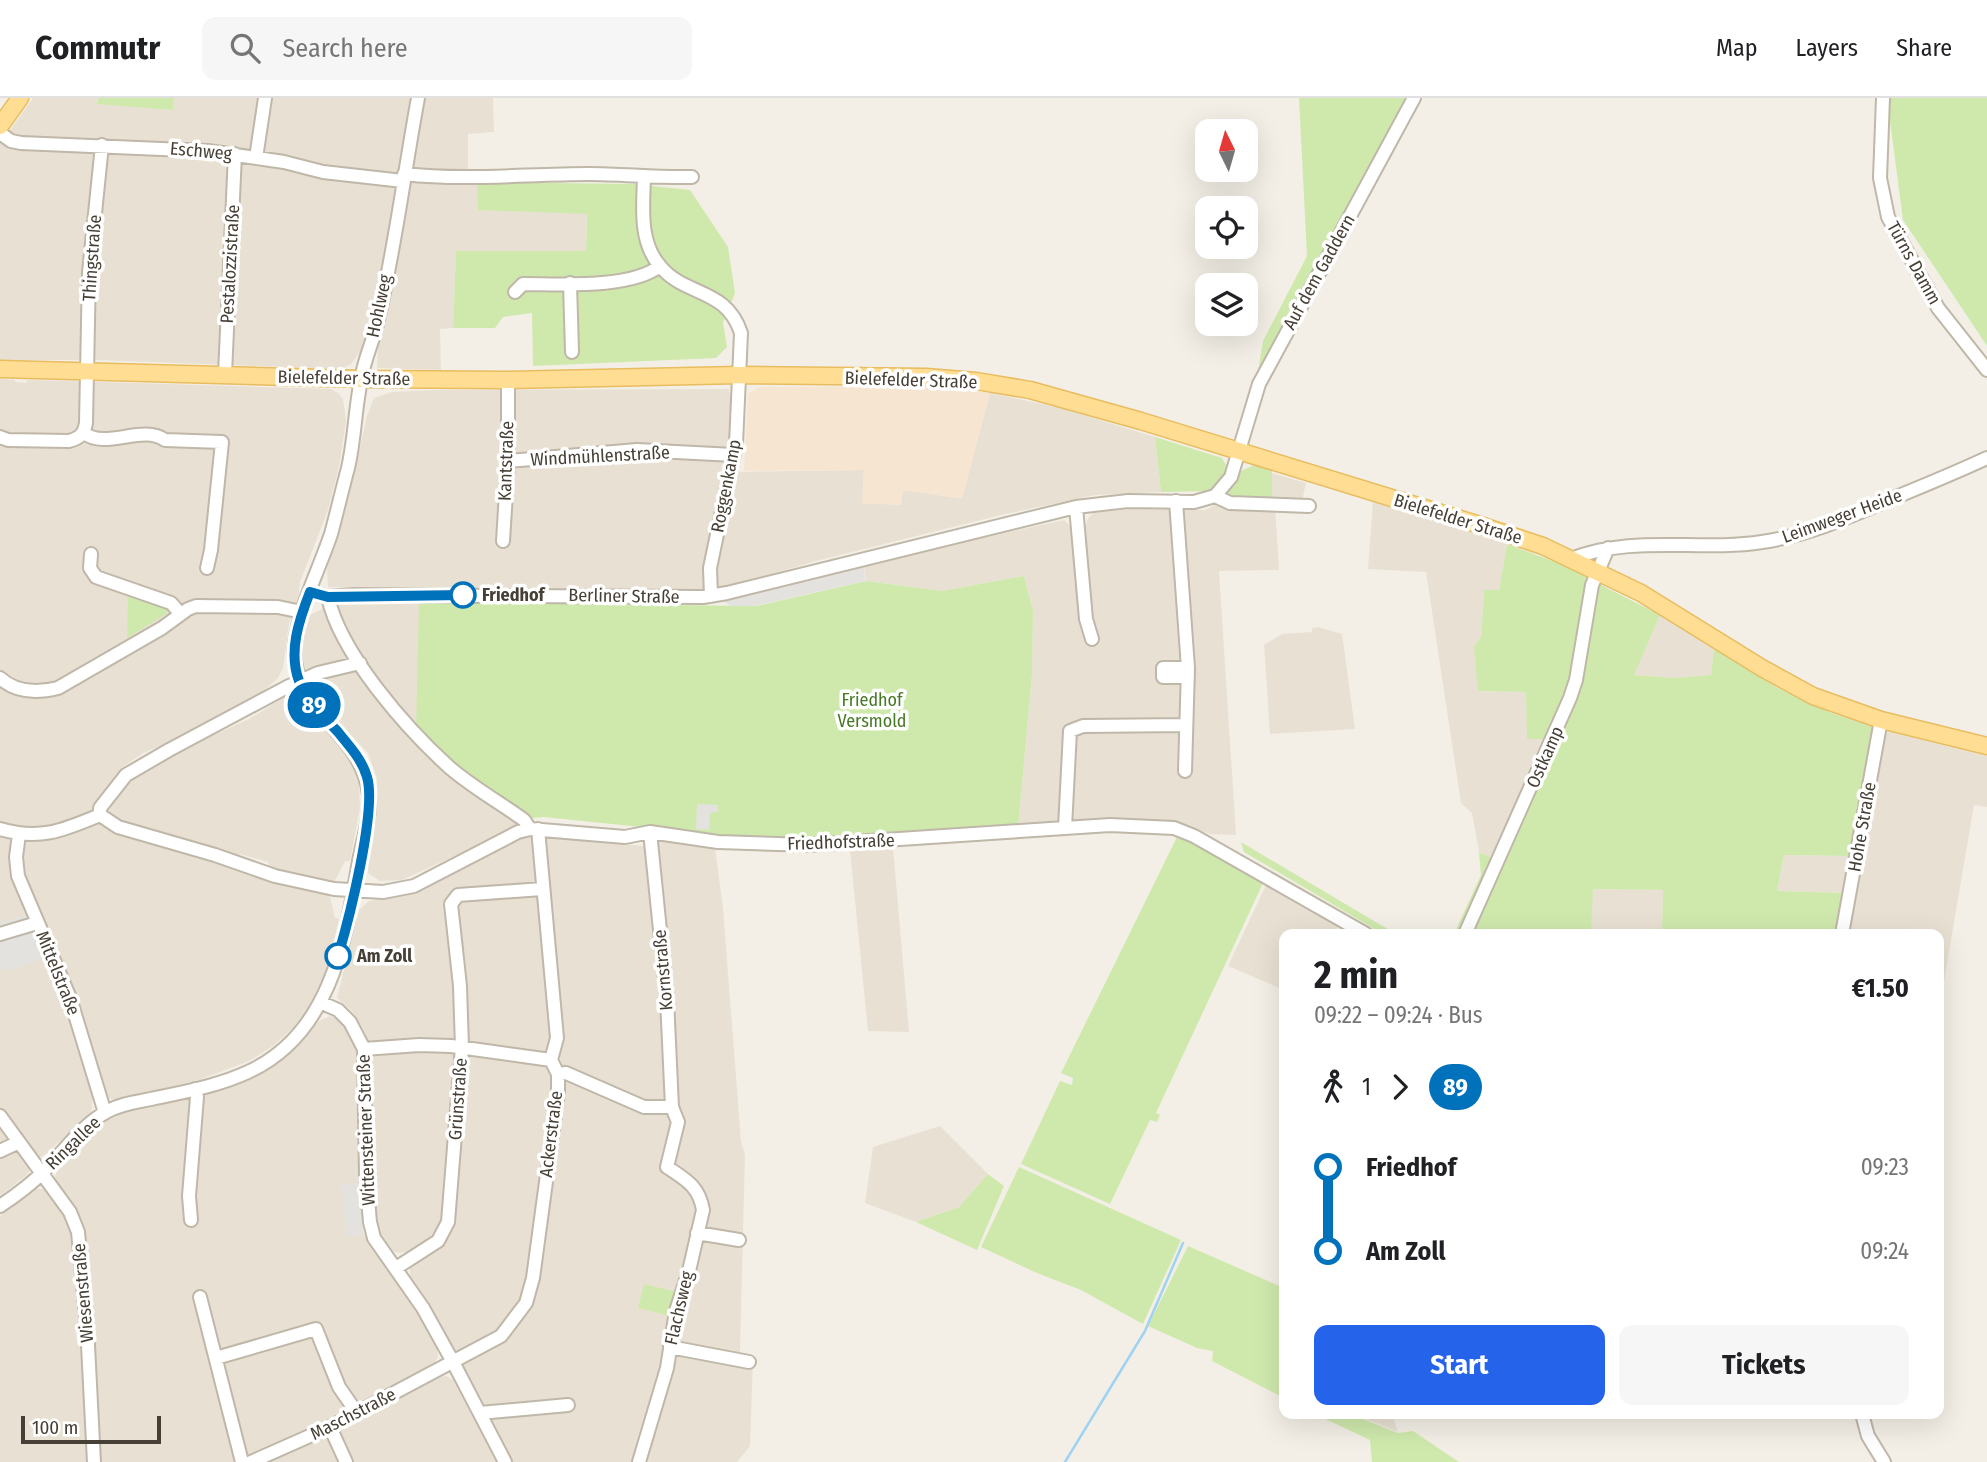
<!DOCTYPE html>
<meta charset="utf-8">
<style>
:root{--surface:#fff;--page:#f6f6f6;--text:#202124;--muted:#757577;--line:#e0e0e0;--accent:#2563eb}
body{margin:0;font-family:"Fira Sans Condensed",sans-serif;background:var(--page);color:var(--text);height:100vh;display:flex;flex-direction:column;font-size:26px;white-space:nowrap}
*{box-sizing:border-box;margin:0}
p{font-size:23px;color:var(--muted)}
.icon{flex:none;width:38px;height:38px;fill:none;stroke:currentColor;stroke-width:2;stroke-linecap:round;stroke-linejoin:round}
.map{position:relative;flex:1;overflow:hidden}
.drawer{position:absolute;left:1279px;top:831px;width:665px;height:490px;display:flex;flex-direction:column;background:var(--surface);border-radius:14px;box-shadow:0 7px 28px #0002}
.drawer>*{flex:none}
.badge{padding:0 14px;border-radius:23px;font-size:24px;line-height:46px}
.needle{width:46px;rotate:355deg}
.controls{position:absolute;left:1195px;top:21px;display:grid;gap:14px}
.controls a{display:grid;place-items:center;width:63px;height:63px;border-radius:14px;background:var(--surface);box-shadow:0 7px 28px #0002;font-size:35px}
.scale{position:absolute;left:21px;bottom:18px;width:140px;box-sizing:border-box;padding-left:7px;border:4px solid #463f35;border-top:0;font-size:19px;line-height:24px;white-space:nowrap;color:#463f35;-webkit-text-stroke:5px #fff;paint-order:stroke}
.map>.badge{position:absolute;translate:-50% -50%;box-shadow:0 0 0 4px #fff}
.legs{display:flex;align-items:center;gap:10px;height:77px;padding:0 35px;font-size:23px}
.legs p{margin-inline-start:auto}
.headline{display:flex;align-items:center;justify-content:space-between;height:119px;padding:0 35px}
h1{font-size:38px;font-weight:700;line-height:52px}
.button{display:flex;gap:14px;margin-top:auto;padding:14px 35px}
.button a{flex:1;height:80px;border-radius:14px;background:var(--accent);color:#fff;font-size:28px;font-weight:700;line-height:80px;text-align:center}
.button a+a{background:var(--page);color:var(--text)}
ul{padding:0 35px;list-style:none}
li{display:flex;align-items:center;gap:24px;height:84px;font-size:26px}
li i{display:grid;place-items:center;width:10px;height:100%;margin:0 9px;background:currentColor}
li i::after{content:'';width:18px;height:18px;margin:-9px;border:5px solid;border-radius:50%;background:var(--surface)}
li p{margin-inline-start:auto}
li:first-child i{background:linear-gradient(#0000 50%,currentColor 0)}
li:last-child i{background:linear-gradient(currentColor 50%,#0000 0)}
header{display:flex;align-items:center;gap:42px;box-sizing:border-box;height:98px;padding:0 35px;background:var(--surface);border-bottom:2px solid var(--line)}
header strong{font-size:33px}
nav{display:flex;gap:38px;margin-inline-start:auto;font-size:24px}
.search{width:490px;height:63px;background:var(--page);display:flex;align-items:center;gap:18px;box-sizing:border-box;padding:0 24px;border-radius:14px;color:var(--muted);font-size:26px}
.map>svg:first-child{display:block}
</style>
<header>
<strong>Commutr</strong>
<div class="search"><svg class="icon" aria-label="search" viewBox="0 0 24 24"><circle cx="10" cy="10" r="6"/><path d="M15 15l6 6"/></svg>Search here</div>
<nav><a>Map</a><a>Layers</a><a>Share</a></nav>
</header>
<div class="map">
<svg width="1987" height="1364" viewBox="0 0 1987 1364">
<rect width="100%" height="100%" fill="#f3efe6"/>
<!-- residential -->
<path fill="#e8e1d3" d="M33,0H99L96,5L173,12L174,0H493L494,34L468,36V73L477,84L587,115L586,153H456L453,230L440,231L441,272L377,270L378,251L364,249L351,266L341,271L96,262H0V46Z
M0,281L15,282V284L27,285V282L102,284L331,291L338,295L343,301L346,323L339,369L327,415L300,484L299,497L289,525L283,570L278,580L256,600L188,637L143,655L120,671L122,676L95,720L105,729L118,735L330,798L335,820H339L332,854L323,882L311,906L294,929L273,948L249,963L199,982L113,1002L104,997L92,1001V1012L89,1016L47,1055L29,1067V1075L0,1098Z
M728,291L731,298L730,374L864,372L862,405L901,407L903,392L962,400L990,295L1060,310L1155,339L1161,394L1095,397L1005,416L816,463L721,491L689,494L420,492L328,489L327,472L356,368L367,318L374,300L392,294L434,292Z
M1272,375L1306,385L1302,403H1272Z
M1373,403L1507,446L1499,492H1484L1478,593L1526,594L1550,641L1495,761L1479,754L1472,715L1461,705L1426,474L1368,471Z
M1215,407L1275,409L1279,472L1219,473L1236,737L1210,736L1179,726L1018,730L1032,577L1033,513L1024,478L942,493L866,483L864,466L1064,422L1071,429L1088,488L1085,431L1088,420L1094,415L1132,411L1205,412Z
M336,504H419V557L521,724L500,737L402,782L380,783L368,775L369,752L378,702L377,681L368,655L322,607L305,583L301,554L302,537L308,518Z
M1660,517L1714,549L1711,577L1675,580L1633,577Z
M1318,529L1342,536L1355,631L1270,636L1264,547L1282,536L1312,534V530Z
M288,597L300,609L308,612L347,656L359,681L360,710L350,763H345L334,785L277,773V771L269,768L268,764L240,756L236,759L129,727L107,715L128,683L183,651L249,621Z
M1889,634L1987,658V709L1974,707L1943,889L1939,887V836H1845L1882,639Z
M555,736L572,741L644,748L662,740L715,750L723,810L741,1043L745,1057L740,1255L753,1261L750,1348L737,1364H513L452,1246L410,1179V1170L417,1162L411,1153L398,1155L389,1152L379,1137L374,1118L370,947L363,930L352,913L337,900L359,812L369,803L397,799L419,792L518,740L530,737Z
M893,749L909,934L868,933L850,752Z
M1784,757L1850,758L1844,795L1777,793Z
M1268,783L1339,825L1334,836H1284V892L1228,868Z
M1592,791L1663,792L1662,836H1591Z
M331,918L343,925L350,936L356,951L361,1123L364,1137L417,1214L437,1248L438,1259L433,1267L438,1279L446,1278L453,1282L496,1364H101L84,1137L78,1113L55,1081L57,1067L101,1026L126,1013L201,998L251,981L287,958L319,923Z
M940,1028L988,1076L959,1109L916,1124L865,1105L873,1049Z
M35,1091H43L49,1094L66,1120L75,1144L88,1364H0V1118Z
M1354,1316H1392L1398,1334Z"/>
<!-- commercial -->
<path fill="#f6e5d0" d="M915,288L990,295L962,401L903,392L901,407L862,405L864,372L744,373L748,296L759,289Z"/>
<!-- green -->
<path fill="#cfe9ad" d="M99,0H174L173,12L96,6Z
M1299,0H1409L1257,279L1263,243L1307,158Z
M1887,0H1987V248L1903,122Z
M477,84L634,86L690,92L728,149L735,195L723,225L727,249L716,260L533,268L532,215L503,219L495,230H453L456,153H586L587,116L478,112Z
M1155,339L1222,360L1227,369L1221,382L1209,393L1161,394Z
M1254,367L1272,371V403L1232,400L1228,394L1235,387L1241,373Z
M1507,446L1582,474L1589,480L1573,578L1550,641H1527L1526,594L1478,593L1474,549L1481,539L1484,492H1499Z
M1024,478L1033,513L1032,577L1018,730L863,741L766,742L544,719L532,720L461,674L416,629L419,504L756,508L866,483L942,493Z
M1597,485L1660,517L1634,577L1675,580L1711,577L1714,549L1776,589L1831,615L1873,629L1850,758L1784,757L1777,793L1844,795L1836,836H1662L1663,792L1593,791L1591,836H1470L1570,618L1581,579Z
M128,494L164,507L168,511L166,516L127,540Z
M1178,737L1212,753L1264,783L1156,1015L1160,1017L1157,1024L1150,1022L1110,1106L1021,1066L1060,983L1072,987L1073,980L1061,975Z
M1241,744L1396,836H1383L1244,754Z
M1479,754L1495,761L1462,836H1454L1481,777Z
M1019,1069L1181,1142L1143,1226L1081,1192L1037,1175L981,1149Z
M988,1076L1004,1088L977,1152L916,1124L959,1109Z
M1188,1148L1284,1190V1300L1212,1263L1213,1253L1197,1250L1148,1228Z
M644,1186L677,1194L670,1218L638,1210Z
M1315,1316H1351L1398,1335L1413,1333L1459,1364H1372L1370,1342Z"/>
<!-- parking -->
<path fill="#e4e2de" d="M864,466L865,483L754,508H731L723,503Z
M697,706L718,707V714L710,715L709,732L696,731Z
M28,817L47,859L13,871L0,872V824Z
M360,1085L363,1137L347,1139L341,1087Z"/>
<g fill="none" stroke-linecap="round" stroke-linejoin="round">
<!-- stream -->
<path stroke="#9fd2f3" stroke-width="2.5" d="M1065,1364L1145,1233L1183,1145"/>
<!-- minor casing -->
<g stroke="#bfb7a8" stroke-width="16">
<path id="minor" d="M1883,0L1880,80L1888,119L1938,210L1987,272
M0,35L11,43L21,45L208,53L284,64L323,74L403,83
M256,60L265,0
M404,76C465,83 527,76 589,76C623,76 657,80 692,79
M644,80C643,109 639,144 660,168C685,199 726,189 741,235L736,346L710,470L711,498
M570,185L572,254
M515,194L523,186C561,186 630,191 660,168
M225,276L235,56
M84,335C106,352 142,326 165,342L222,344L211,452L207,470
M0,339L8,342L69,343C80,340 84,336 86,325L89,174L102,47
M508,363L637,352L734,357
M1215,398L1230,405L1309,408
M1176,403L1188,570L1185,673
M1076,409L1086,521L1092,541
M503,443L508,363V282
M91,456L90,470L96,479L171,505L180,515
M1571,461C1633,436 1698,454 1762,444C1804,438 1845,421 1884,404C1918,390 1953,376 1987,360
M310,494L328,499L355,497L703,499L727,495L1076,409L1128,403L1194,404L1215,398L1231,379L1259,286L1414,0
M328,499C340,555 406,630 449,669C472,689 499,704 524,722L530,731
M1188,570H1163V579H1188
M0,580C16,595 38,595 58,590L162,530L188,511L196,508L278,509L302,514
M100,717L118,729L215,757L275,778L334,791L383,794L414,788L518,734L530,731L625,739L650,734L718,744L809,747L1110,727L1174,730L1194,738L1366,836
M100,717V710L126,677L169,652L287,589L318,575L360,565
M1065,730L1070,633L1083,628L1186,627
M0,731C40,743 64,732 100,717
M650,734L667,901L672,1009
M19,736L16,759L18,778L70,900L105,1015
M0,836L37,825
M1465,836L1570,600L1576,582L1592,487L1608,450
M1842,836L1881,622
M322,905L338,912L350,924L364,951L366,1078L370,1124L374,1140L423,1210L453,1264L505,1364
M364,951L419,947L451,948L551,962
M558,976L566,975L644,1009H672L678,1024L667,1069C686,1082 699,1088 703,1112L689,1173L676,1213L667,1270L639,1364
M0,1018L70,1114L78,1134L87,1228L94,1364
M0,1053L19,1044
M0,1108C15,1098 30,1087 42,1075C63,1055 81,1028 106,1014C120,1006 136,1004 151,1001C183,994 218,988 248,974C331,936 345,843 359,763C363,742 371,718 369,697C362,631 288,614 295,545C300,507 319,472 331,436C337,414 342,392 348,370C355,340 355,308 362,277C365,260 373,243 377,226C395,152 404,75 418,0
M191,1122L189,1098L197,999L195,991
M697,1135L739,1142
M396,1170L438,1143L448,1124L462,949L460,888L451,806L458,797L542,791
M200,1199L242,1364
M670,1249L749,1264
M216,1260L316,1231L339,1289L357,1315
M480,1315L568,1307
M1862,1316L1868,1338L1884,1364
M330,1329L346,1364
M251,1364L330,1329L501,1238L526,1205L533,1180L558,995V976L551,962L557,940L538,731"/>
</g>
<!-- major casing -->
<g stroke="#e8bc5f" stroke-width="19">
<path id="major" d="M0,28L20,0
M0,271L361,281L508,282L739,277L926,279L976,283L1030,292L1141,323L1480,427L1543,448L1641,495L1762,570L1813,598L1881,622L1987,648"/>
</g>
<!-- minor -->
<use href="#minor" stroke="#fff" stroke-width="12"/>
<!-- major -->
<use href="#major" stroke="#ffde93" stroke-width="16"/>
</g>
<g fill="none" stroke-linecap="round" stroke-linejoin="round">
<!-- line-1 casing -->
<g stroke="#fff" stroke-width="16">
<path id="line-1" d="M338,858C349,821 377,712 367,679C362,661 349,648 338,634C324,619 306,603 299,583C288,554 299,522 310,494L328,499L463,497"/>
</g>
<!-- line-1 -->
<use href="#line-1" stroke="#0072bc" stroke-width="10"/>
</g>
<!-- markers -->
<g fill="#fff" stroke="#0072bc" stroke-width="3.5">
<circle cx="463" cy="497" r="12"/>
<circle cx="338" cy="858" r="12"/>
</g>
<g text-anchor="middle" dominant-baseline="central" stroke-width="7" stroke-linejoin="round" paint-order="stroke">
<!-- street labels -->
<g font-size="18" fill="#463f35" stroke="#fff">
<text transform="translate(201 53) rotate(5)">Eschweg</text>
<text transform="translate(92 160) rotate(-86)">Thingstraße</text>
<text transform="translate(1914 165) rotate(61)">Türns Damm</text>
<text transform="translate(230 166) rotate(-87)">Pestalozzistraße</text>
<text transform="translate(1319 174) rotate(-61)">Auf dem Gaddern</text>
<text transform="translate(379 208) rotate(-78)">Hohlweg</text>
<text transform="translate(344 280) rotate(1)">Bielefelder Straße</text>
<text transform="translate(911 282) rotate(2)">Bielefelder Straße</text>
<text transform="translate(600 358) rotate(-3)">Windmühlenstraße</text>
<text transform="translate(506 363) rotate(-88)">Kantstraße</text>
<text transform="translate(726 388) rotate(-79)">Roggenkamp</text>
<text transform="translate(1842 418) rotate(-20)">Leimweger Heide</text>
<text transform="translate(1458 421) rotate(17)">Bielefelder Straße</text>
<text transform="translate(624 498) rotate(1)">Berliner Straße</text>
<text transform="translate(1545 659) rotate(-66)">Ostkamp</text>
<text transform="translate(1862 729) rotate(-80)">Hohe Straße</text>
<text transform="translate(841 744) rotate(-2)">Friedhofstraße</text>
<text transform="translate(663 872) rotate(-95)">Kornstraße</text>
<text transform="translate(58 875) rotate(68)">Mittelstraße</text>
<text transform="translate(458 1001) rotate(-86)">Grünstraße</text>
<text transform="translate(366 1032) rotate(-92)">Wittensteiner Straße</text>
<text transform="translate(551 1036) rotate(-83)">Ackerstraße</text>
<text transform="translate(73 1045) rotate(-44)">Ringallee</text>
<text transform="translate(83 1195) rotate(-95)">Wiesenstraße</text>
<text transform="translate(679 1210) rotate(-77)">Flachsweg</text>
<text transform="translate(353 1316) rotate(-27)">Maschstraße</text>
</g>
<!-- stop labels -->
<g font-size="18" font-weight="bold" fill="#463f35" stroke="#fff" text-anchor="start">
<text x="482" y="497">Friedhof</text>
<text x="357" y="858">Am Zoll</text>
</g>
<!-- park labels -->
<g font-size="18" fill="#477a26" stroke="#fff">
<text x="872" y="602">Friedhof<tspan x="872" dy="21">Versmold</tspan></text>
</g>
</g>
</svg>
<div class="controls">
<a><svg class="needle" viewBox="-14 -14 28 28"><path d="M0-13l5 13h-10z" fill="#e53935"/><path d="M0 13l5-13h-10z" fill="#757577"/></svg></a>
<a><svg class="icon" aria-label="locate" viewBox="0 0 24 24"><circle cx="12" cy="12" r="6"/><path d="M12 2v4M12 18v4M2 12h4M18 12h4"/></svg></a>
<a><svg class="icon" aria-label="layers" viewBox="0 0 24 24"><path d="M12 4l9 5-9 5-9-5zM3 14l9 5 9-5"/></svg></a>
</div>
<div class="scale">100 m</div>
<b class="badge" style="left:314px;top:607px;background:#0072bc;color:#fff">89</b>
<section class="drawer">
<div class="headline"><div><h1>2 min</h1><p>09:22 – 09:24 · Bus</p></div><b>€1.50</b></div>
<div class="legs"><svg class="icon" aria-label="walk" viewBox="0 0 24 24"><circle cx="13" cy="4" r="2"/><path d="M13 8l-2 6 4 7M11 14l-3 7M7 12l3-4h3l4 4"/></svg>1<svg class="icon" aria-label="forward" viewBox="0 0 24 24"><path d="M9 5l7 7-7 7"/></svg><b class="badge" style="background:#0072bc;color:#fff">89</b></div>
<ul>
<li><i style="color:#0072bc"></i><b>Friedhof</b><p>09:23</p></li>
<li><i style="color:#0072bc"></i><b>Am Zoll</b><p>09:24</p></li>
</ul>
<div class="button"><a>Start</a><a>Tickets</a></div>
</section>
</div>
